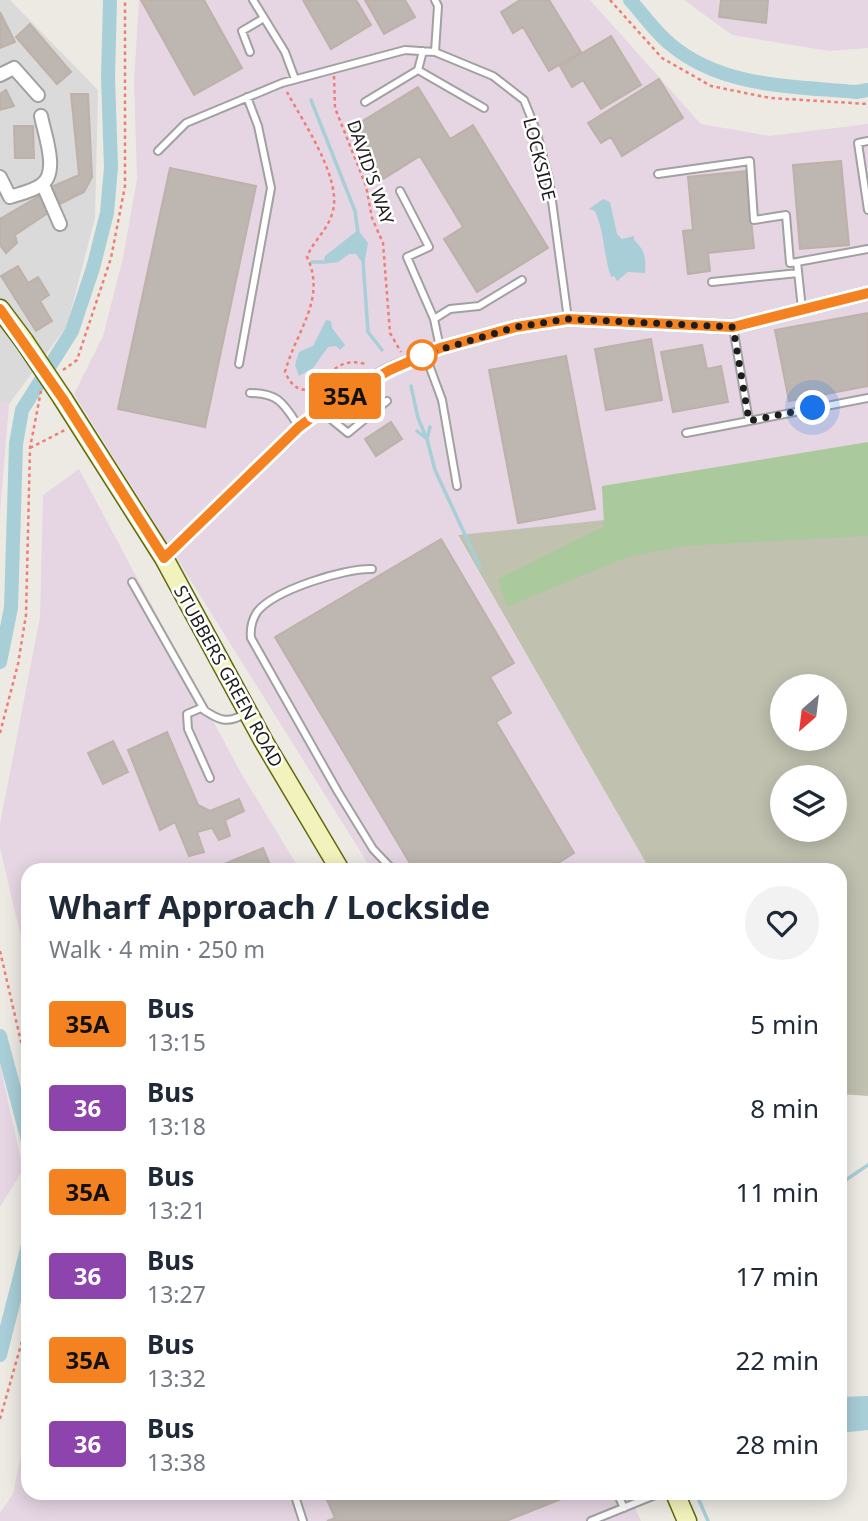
<!DOCTYPE html>
<meta charset="utf-8">
<style>
:root{--surface:#fff;--page:#f2f2f3;--text:#1f2937;--muted:#747a83}
body{margin:0;font-family:"Noto Sans",sans-serif;background:var(--page);color:var(--text);height:100vh;display:flex;flex-direction:column;font-size:26px;white-space:nowrap}
*{box-sizing:border-box;margin:0}
p{font-size:23px;color:var(--muted)}
.icon{flex:none;width:38px;height:38px;fill:none;stroke:currentColor;stroke-width:2;stroke-linecap:round;stroke-linejoin:round}
.map{position:relative;flex:1;overflow:hidden}
.panel{position:absolute;left:21px;top:863px;width:826px;height:637px;display:flex;flex-direction:column;background:var(--surface);border-radius:21px;box-shadow:0 4px 18px #0003}
.panel>*{flex:none}
.badge{padding:0 14px;border-radius:5px;font-size:24px;line-height:46px}
.needle{width:46px;rotate:208deg}
.tools{position:absolute;left:770px;top:674px;display:grid;gap:14px}
.tools a{display:grid;place-items:center;width:77px;height:77px;border-radius:50%;background:var(--surface);box-shadow:0 4px 18px #0003;font-size:35px}
.you{position:absolute;width:35px;height:35px;margin:-18px;border:5px solid #fff;border-radius:50%;background:#1a73e8;box-shadow:0 0 0 10px #1a73e833}
.map>.badge{position:absolute;translate:-50% -50%;box-shadow:0 0 0 4px #fff}
.round{display:grid;place-items:center;flex:none;width:74px;height:74px;border-radius:37px;background:var(--page)}
.headline{display:flex;align-items:center;justify-content:space-between;height:119px;padding:0 28px}
h1{font-size:33px;font-weight:700;line-height:52px}
ul{padding:0;list-style:none}
li{display:flex;align-items:center;gap:21px;height:84px;padding:0 28px}
li div{flex:1}
li b{display:block;font-size:26px}
li em{font-style:normal}
li .badge{min-width:77px;font-weight:700;text-align:center}
.map>svg:first-child{display:block}
</style>
<div class="map">
<svg width="868" height="1521" viewBox="0 0 868 1521">
<rect width="100%" height="100%" fill="#edeae4"/>
<!-- residential -->
<path fill="#dbdada" d="M0,0H10L98,90L95,218L67,326L9,404L0,401Z"/>
<!-- industrial -->
<path fill="#e6d6e3" d="M139,0H590L701,124L769,136L868,124V493L458,536L650,870H372L74,394L103,336L123,258L137,179L134,81Z
M684,0H868V48L829,51L732,35Z
M0,401L9,404L0,513Z
M79,469L241,773L300,870H28V967L0,848V824L40,617L43,495Z
M0,1064L23,1170L0,1207Z
M28,1420V1493H628L641,1521H0V1513L13,1494Z"/>
<!-- construction -->
<path fill="#c1c1b0" fill-rule="evenodd" d="M868,493V1096L840,1094V870H650L458,535ZM782,686H835V738H782ZM782,777H835V830H782Z"/>
<!-- forest -->
<path fill="#aac99c" d="M868,442V536L683,546L627,557L507,607L498,579L604,526L602,486Z"/>
<!-- water -->
<path fill="#a8ced7" d="M603,199L610,202L617,234L622,239L634,236V240C645,250 646,258 645,273L628,272L617,281L614,276L611,277C603,254 605,233 595,211L589,209Z
M358,230L368,243L364,265L356,254H349L338,262L323,264L325,256Z
M326,320L331,321L332,328L345,345L340,350L336,346L328,347L313,368L299,376L295,365L299,352L313,346Z
M868,1396V1430L840,1433V1397Z"/>
<g fill="none" stroke-linecap="round" stroke-linejoin="round">
<!-- stream -->
<path stroke="#a8ced7" stroke-width="3.5" d="M311,100L355,211L358,233
M363,261L368,332L382,350
M312,262H322
M411,386L418,418L427,439L435,470L480,567
M417,431L427,439L430,427
M840,1184L868,1165
M696,1493L708,1521"/>
<!-- canal -->
<path stroke="#a8ced7" stroke-width="14" d="M630,0C643,14 655,32 670,44C722,88 792,86 856,92L868,90
M0,662L11,608L16,444L22,410L72,331L93,268L107,213L111,167L108,77L110,0
M0,1036L28,1141
M0,1355L28,1245"/>
</g>
<!-- building -->
<path fill="#bdb6b1" stroke="#beb1a7" stroke-width="2" d="M141,0H204L242,68L194,95Z
M303,0H356L371,25L331,49Z
M365,0H405L415,17L384,34Z
M520,0H549L581,52L549,71L523,27L513,33L501,12Z
M721,0H768L766,23L719,17Z
M0,12L15,42L0,48Z
M30,24L71,72L57,84L16,37Z
M611,36L641,85L601,109L583,80L572,87L560,66Z
M659,79L683,118L622,156L611,137L601,143L588,123Z
M418,87L450,139L473,125L548,248L477,292L444,239L463,227L420,156L383,179L351,128Z
M6,90L14,106L0,110V94Z
M71,94H88L92,177L84,192L60,204L51,187L79,175Z
M14,126H33L34,158H15Z
M841,161L849,245L800,249L793,165Z
M170,168L256,186L205,427L118,409Z
M746,171L754,248L708,253L710,271L688,274L683,231L693,230L688,177Z
M43,194L51,211L15,235L17,243L6,253L0,245V219Z
M18,266L28,283L38,277L49,295L40,301L52,321L36,331L1,276Z
M868,313V386L789,401L775,330Z
M651,339L662,400L606,410L595,349Z
M702,345L707,369L721,366L728,402L673,412L661,352Z
M566,356L595,509L518,523L489,370Z
M391,422L402,439L376,456L365,439Z
M441,539L514,663L490,677L511,713L496,722L574,853L547,870H414L275,637Z
M167,732L198,805L210,811L239,799L244,811L225,820L230,836L219,840L212,828L197,832L204,852L189,856L175,822L160,830L128,750Z
M113,741L128,772L103,784L88,753Z
M263,848L272,870H210Z
M324,1493H576L506,1521H327L335,1518Z"/>
<g fill="none" stroke-linecap="round" stroke-linejoin="round">
<!-- lane casing -->
<g stroke="#a1a1a1" stroke-width="10">
<path id="lane" d="M253,0L285,52L295,79
M435,0L438,6L435,52
M250,52L242,31L264,18
M418,70L484,108
M365,102L418,70L423,51
M868,141L858,143L868,210
M158,151L186,123L282,83L405,50L435,52L493,76L524,100L536,130L549,179L568,319
M658,174L750,161L754,220L786,215L790,263L797,262
M400,191L429,247L407,257L434,319L440,348
M712,282L798,273
M802,309L797,262L868,249
M434,319L450,309L479,306L522,280
M733,327L749,421L868,398
M425,354L442,400L457,486
M239,364L271,188L258,126L247,97
M250,393C279,393 284,404 299,427
M321,411L348,433L387,401
M686,433L749,421
M372,569C345,568 274,590 257,612C252,620 250,629 251,638L338,792L373,849L393,870
M132,582L205,711
M210,778L188,729L187,714L201,708C218,720 227,725 246,713
M294,1493L303,1521
M617,1493L624,1508
M591,1521L660,1493"/>
</g>
<!-- street casing -->
<g stroke="#a1a1a1" stroke-width="16">
<path id="street" d="M0,75L14,68L38,95
M0,177L10,197C19,194 33,191 41,185C60,173 44,133 41,116
M43,185L60,224
M164,558L299,427L334,401L389,370L440,348L516,327L568,319L733,327L868,293"/>
</g>
<!-- secondary casing -->
<g stroke="#626a0e" stroke-width="21">
<path id="secondary" d="M0,309L24,341
M63,399L164,558L264,742L340,870
M675,1493L687,1521"/>
</g>
<!-- path -->
<path stroke="#ed7e75" stroke-width="2.5" stroke-dasharray="3.5 3.5" stroke-linecap="butt" d="M610,0L662,58L711,86L770,98L868,104
M334,76L335,108L366,186L372,218L383,243L390,333L401,352
M287,92C303,122 344,181 332,214C327,231 313,241 307,257C327,299 296,331 285,372C292,387 298,391 315,390C331,372 340,357 365,364
M63,370L77,360L111,258L125,186V0
M30,448L65,430
M0,733L18,664L26,615L30,448L41,391
M0,951L28,1072
M0,1419L28,1320"/>
<!-- lane -->
<use href="#lane" stroke="#fff" stroke-width="6"/>
<!-- street -->
<use href="#street" stroke="#fff" stroke-width="12"/>
<!-- secondary -->
<use href="#secondary" stroke="#f2f3bc" stroke-width="18"/>
<!-- secondary-bridge casing -->
<g stroke="#626a0e" stroke-width="21" stroke-linecap="butt">
<path id="secondary-bridge" d="M24,341L63,399"/>
</g>
<!-- secondary-bridge -->
<use href="#secondary-bridge" stroke="#f2f3bc" stroke-width="18"/>
</g>
<g fill="none" stroke-linecap="round" stroke-linejoin="round">
<!-- line casing -->
<g stroke="#fff" stroke-width="16">
<path id="line" d="M0,309L63,399L164,558L299,427L334,401L390,370L440,348L516,327L568,319L733,327L868,293"/>
</g>
<!-- line -->
<use href="#line" stroke="#f58220" stroke-width="10"/>
<!-- walk -->
<path stroke="#1d1d1d" stroke-width="7" stroke-dasharray="0 12.6" d="M422,355L516,327L568,319L733,327L749,421L813,408"/>
</g>
<!-- markers -->
<circle fill="#fff" stroke="#f58220" stroke-width="3.5" cx="422" cy="355" r="14"/>
<g text-anchor="middle" dominant-baseline="central" stroke-width="5" stroke-linejoin="round" paint-order="stroke">
<!-- street labels -->
<g font-size="18" fill="#1d1d1d" stroke="#fff">
<text transform="translate(540 159) rotate(76)">LOCKSIDE</text>
<text transform="translate(371 172) rotate(71)">DAVID'S WAY</text>
<text transform="translate(229 676) rotate(61)">STUBBERS GREEN ROAD</text>
</g>
</g>
</svg>
<div class="tools">
<a><svg class="needle" viewBox="-14 -14 28 28"><path d="M0-13l5 13h-10z" fill="#e53935"/><path d="M0 13l5-13h-10z" fill="#747a83"/></svg></a>
<a><svg class="icon" aria-label="layers" viewBox="0 0 24 24"><path d="M12 4l9 5-9 5-9-5zM3 14l9 5 9-5"/></svg></a>
</div>
<div class="you" style="left:813px;top:408px"></div>
<b class="badge" style="left:345px;top:396px;background:#f58220;color:#111">35A</b>
<section class="panel">
<div class="headline"><div><h1>Wharf Approach / Lockside</h1><p>Walk · 4 min · 250 m</p></div><a class="round"><svg class="icon" aria-label="heart" viewBox="0 0 24 24"><path d="M12 20l-8-8c-3-5 5-10 8-4 3-6 11-1 8 4z"/></svg></a></div>
<ul>
<li><span class="badge" style="background:#f58220;color:#111">35A</span><div><b>Bus</b><p>13:15</p></div><em>5 min</em></li>
<li><span class="badge" style="background:#8e44ad;color:#fff">36</span><div><b>Bus</b><p>13:18</p></div><em>8 min</em></li>
<li><span class="badge" style="background:#f58220;color:#111">35A</span><div><b>Bus</b><p>13:21</p></div><em>11 min</em></li>
<li><span class="badge" style="background:#8e44ad;color:#fff">36</span><div><b>Bus</b><p>13:27</p></div><em>17 min</em></li>
<li><span class="badge" style="background:#f58220;color:#111">35A</span><div><b>Bus</b><p>13:32</p></div><em>22 min</em></li>
<li><span class="badge" style="background:#8e44ad;color:#fff">36</span><div><b>Bus</b><p>13:38</p></div><em>28 min</em></li>
</ul>
</section>
</div>
